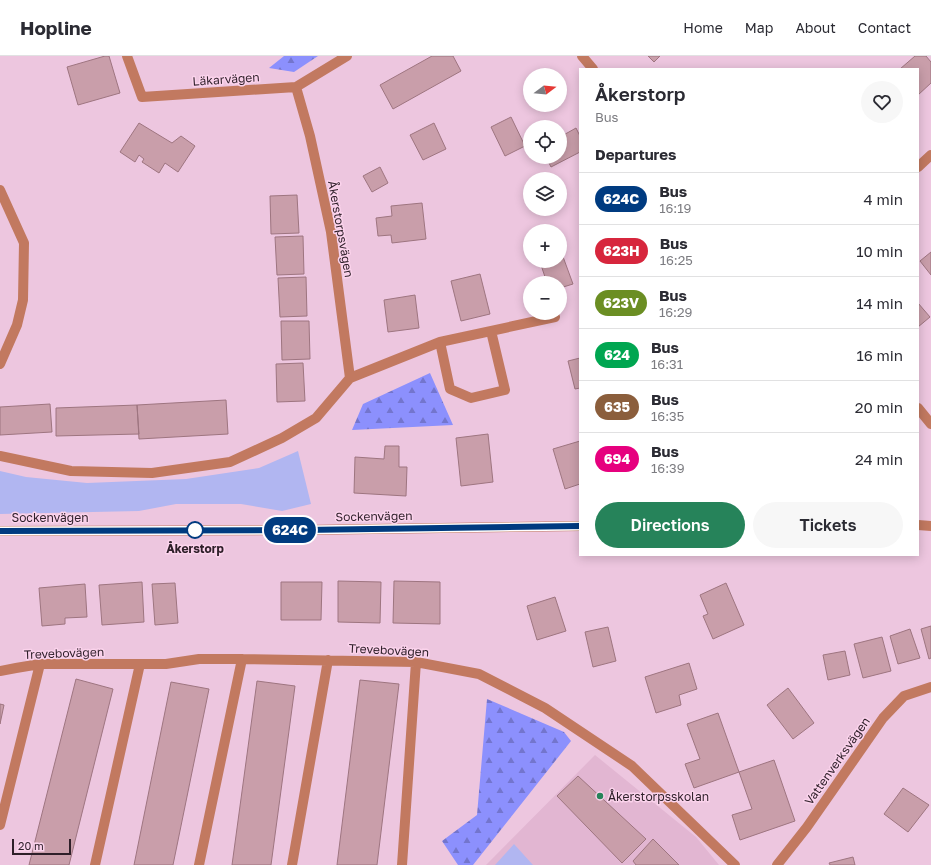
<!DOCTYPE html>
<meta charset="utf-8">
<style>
:root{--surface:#fff;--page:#f7f7f7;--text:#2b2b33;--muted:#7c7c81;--line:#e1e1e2;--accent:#26835a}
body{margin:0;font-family:"Golos Text",sans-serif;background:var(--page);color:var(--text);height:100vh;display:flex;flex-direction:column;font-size:15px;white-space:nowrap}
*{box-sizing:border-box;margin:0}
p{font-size:13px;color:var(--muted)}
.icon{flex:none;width:22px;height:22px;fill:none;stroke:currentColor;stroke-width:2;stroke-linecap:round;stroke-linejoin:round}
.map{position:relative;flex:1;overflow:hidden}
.side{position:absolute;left:579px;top:12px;width:340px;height:488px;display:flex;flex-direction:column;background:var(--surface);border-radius:0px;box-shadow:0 2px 10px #0003}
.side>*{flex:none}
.badge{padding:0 8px;border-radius:13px;font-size:14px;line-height:26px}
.needle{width:26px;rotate:74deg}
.controls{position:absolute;left:523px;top:12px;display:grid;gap:8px}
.controls a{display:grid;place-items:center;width:44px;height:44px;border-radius:50%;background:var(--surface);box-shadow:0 2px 10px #0003;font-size:20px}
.scale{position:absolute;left:12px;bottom:10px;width:59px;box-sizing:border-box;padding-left:4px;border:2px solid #2e1f29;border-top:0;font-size:11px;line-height:14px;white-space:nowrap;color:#2e1f29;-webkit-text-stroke:3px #fbd3ec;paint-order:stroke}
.map>.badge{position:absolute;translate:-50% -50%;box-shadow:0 0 0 2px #fff}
h2{padding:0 16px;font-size:15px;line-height:36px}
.round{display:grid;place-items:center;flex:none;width:42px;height:42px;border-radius:21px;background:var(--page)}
.overview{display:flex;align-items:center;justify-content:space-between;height:68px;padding:0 16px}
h1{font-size:19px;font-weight:600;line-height:30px}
.button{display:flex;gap:8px;margin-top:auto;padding:8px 16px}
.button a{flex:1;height:46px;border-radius:24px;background:var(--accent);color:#fff;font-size:16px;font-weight:600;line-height:46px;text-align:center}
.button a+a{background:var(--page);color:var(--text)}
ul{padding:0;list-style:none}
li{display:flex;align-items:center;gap:12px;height:52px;padding:0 16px;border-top:1px solid var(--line)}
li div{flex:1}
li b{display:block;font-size:15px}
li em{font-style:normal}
li .badge{min-width:44px;font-weight:700;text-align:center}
header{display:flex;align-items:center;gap:24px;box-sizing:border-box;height:56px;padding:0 20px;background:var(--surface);border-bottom:1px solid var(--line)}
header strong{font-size:19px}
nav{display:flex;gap:22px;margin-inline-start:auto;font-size:14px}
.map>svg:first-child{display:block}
</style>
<header>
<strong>Hopline</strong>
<nav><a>Home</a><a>Map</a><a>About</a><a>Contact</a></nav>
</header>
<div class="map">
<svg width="931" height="809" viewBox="0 0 931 809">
<defs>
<pattern id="forest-firs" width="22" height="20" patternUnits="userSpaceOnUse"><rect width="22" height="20" fill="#8c90fd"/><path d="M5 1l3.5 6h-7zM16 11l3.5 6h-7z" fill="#7375cd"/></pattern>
</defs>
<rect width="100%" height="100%" fill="#edc6df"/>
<!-- built -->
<path fill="#e2b6d2" d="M595,699L696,781L719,809H486Z"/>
<!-- forest -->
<path fill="url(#forest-firs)" d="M284,0H318L294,16L269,12Z
M430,317L453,369L352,374L363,348Z
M487,643L564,676L571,685L473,809H458L442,785L477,759Z"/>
<!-- green -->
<path fill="#b1b6f1" d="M298,395L311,448L282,455L241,448H176L139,455L0,458V415L26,421L87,427L186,423L259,412Z
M514,788L533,809H495Z"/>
<!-- building -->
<path fill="#c99eaa" stroke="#9e7580" d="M105,0H109L120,37L78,49L67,11Z
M432,0H453L461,15L393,53L380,29Z
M648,0H660L654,6Z
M915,0H926L931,6V27L918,39V13H900Z
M511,61L525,90L505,100L491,71Z
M139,67L172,87L181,80L195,90L178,116L165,107L159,117L142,106L144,103L139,99L135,106L120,96Z
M434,67L446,93L423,104L410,79Z
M576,72L580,80V96L551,111L546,101H560V81Z
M380,111L388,127L372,136L363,120Z
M297,139L299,177L271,178L270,140Z
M422,147L426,183L392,187L391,179L378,180L376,162L392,160L391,150Z
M303,180L304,218L277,219L275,181Z
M931,196V219L920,205Z
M562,198L573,228L560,232V227H547L540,206L560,205V199Z
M480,218L490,258L461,265L451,225Z
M306,221L307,260L280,261L278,222Z
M415,239L419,272L388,276L384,244Z
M918,247L930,261L918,271Z
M281,265H309L310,303L282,304Z
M580,302V332L575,333L568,305Z
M303,307L305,345L277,346L276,308Z
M226,344L228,378L139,383L137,349Z
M50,348L52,376L0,379V351Z
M137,349L139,378L56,380V352Z
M488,378L493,426L461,430L456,382Z
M580,385V428L565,433L553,393Z
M385,390H399V411H407L406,440L354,437L355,401L384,403Z
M338,525L381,526L380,567L338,566Z
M394,525L440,526V568L393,567Z
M142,526L144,566L102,569L99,529Z
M281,526H322L321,564H281Z
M175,527L178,567L155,569L152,528Z
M726,527L744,569L713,583L703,560L708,558L700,539Z
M85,528L87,561L65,562V568L42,570L39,532Z
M555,541L566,575L537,584L527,550Z
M931,570V602L929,603L921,573Z
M608,571L616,605L593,611L585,576Z
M910,573L920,602L898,608L890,580Z
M882,581L891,615L863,622L854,588Z
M845,595L850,619L828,624L823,599Z
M689,607L697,633L679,639L681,649L656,657L645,621Z
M76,623L113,633L69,809H29Z
M360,624L399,628L377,809H337Z
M257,625L295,630L271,809H232Z
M171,626L209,633L173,809H134Z
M788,632L814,667L793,683L767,649Z
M0,648L4,649L0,668Z
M718,657L739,716L694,732L685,708L700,703L687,668Z
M774,704L795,765L740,784L732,759L752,753L739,716Z
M578,720L646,783L622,807L557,740Z
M903,732L929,749L908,776L884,758Z
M653,783L679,809H636L633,805Z
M853,801L855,809H830L829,807Z"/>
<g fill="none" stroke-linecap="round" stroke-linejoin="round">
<!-- minor -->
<path stroke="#c27960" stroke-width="10" d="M127,0L142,41L296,31L347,0
M582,0L593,13
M918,111L931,99
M0,134L24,187L23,244L17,269L0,308
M440,286L450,333L471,342L505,334L491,275
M350,322L440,286L555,261
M918,352L931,368
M0,400L71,415L152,417L230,406L282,382L316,362L350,322L331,176L310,80L296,31
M0,615L16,612L40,608H166L199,603H242L416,606L479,618L545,652L632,710L735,809
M0,769L40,608
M95,809L140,608
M199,809L242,603
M292,809L328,604
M402,809L416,606
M777,809L807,771L883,662L904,640L931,631"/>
<!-- tertiary -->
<path stroke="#c27960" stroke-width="10" d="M918,469L931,470
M0,475L303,474L580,470"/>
</g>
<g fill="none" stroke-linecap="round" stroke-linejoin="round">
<!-- line casing -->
<g stroke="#fff" stroke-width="9">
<path id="line" d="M0,475L303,474L580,470"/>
</g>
<!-- line -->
<use href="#line" stroke="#003b80" stroke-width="6"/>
</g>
<!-- markers -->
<circle fill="#fff" stroke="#003b80" stroke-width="2" cx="195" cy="474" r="8"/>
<circle fill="#26835a" stroke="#fbd3ec" stroke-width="1.5" cx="600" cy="740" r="4"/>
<g text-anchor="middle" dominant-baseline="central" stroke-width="3" stroke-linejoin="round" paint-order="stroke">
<!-- street labels -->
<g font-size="12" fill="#2e1f29" stroke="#fbd3ec">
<text transform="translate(226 23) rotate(-4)">Läkarvägen</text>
<text transform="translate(341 173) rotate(80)">Åkerstorpsvägen</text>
<text transform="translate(374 460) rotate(-1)">Sockenvägen</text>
<text x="50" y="461">Sockenvägen</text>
<text transform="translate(389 594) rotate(3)">Trevebovägen</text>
<text transform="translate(64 597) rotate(-2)">Trevebovägen</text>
<text transform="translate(837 705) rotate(-55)">Vattenverksvägen</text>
</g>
<!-- stop labels -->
<g font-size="12" font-weight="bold" fill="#2e1f29" stroke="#fbd3ec">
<text x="195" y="492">Åkerstorp</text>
</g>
<!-- poi labels -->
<g font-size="12" fill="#2e1f29" stroke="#fbd3ec" text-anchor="start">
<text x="608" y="740">Åkerstorpsskolan</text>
</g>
</g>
</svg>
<div class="controls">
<a><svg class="needle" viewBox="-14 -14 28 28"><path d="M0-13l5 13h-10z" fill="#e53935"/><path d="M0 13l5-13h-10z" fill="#7c7c81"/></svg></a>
<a><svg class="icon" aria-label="locate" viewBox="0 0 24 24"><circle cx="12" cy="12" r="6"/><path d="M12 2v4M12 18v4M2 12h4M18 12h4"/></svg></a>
<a><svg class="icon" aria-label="layers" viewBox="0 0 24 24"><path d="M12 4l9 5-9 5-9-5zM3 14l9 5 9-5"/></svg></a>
<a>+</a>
<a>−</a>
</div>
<div class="scale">20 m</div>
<b class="badge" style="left:290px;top:474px;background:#003b80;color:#fff">624C</b>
<section class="side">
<div class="overview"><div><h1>Åkerstorp</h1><p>Bus</p></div><a class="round"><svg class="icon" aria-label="heart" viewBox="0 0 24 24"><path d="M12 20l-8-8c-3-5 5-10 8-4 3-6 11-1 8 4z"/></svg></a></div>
<h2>Departures</h2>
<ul>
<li><span class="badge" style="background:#003b80;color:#fff">624C</span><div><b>Bus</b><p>16:19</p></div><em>4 min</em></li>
<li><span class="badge" style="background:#d7263d;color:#fff">623H</span><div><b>Bus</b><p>16:25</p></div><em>10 min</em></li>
<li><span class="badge" style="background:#6b8e23;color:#fff">623V</span><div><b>Bus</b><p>16:29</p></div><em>14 min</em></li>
<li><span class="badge" style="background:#00a651;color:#fff">624</span><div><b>Bus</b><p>16:31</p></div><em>16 min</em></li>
<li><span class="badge" style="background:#8b5e3c;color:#fff">635</span><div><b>Bus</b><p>16:35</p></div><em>20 min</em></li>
<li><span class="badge" style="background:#e6007e;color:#fff">694</span><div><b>Bus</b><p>16:39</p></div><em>24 min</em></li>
</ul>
<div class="button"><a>Directions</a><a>Tickets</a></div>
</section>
</div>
